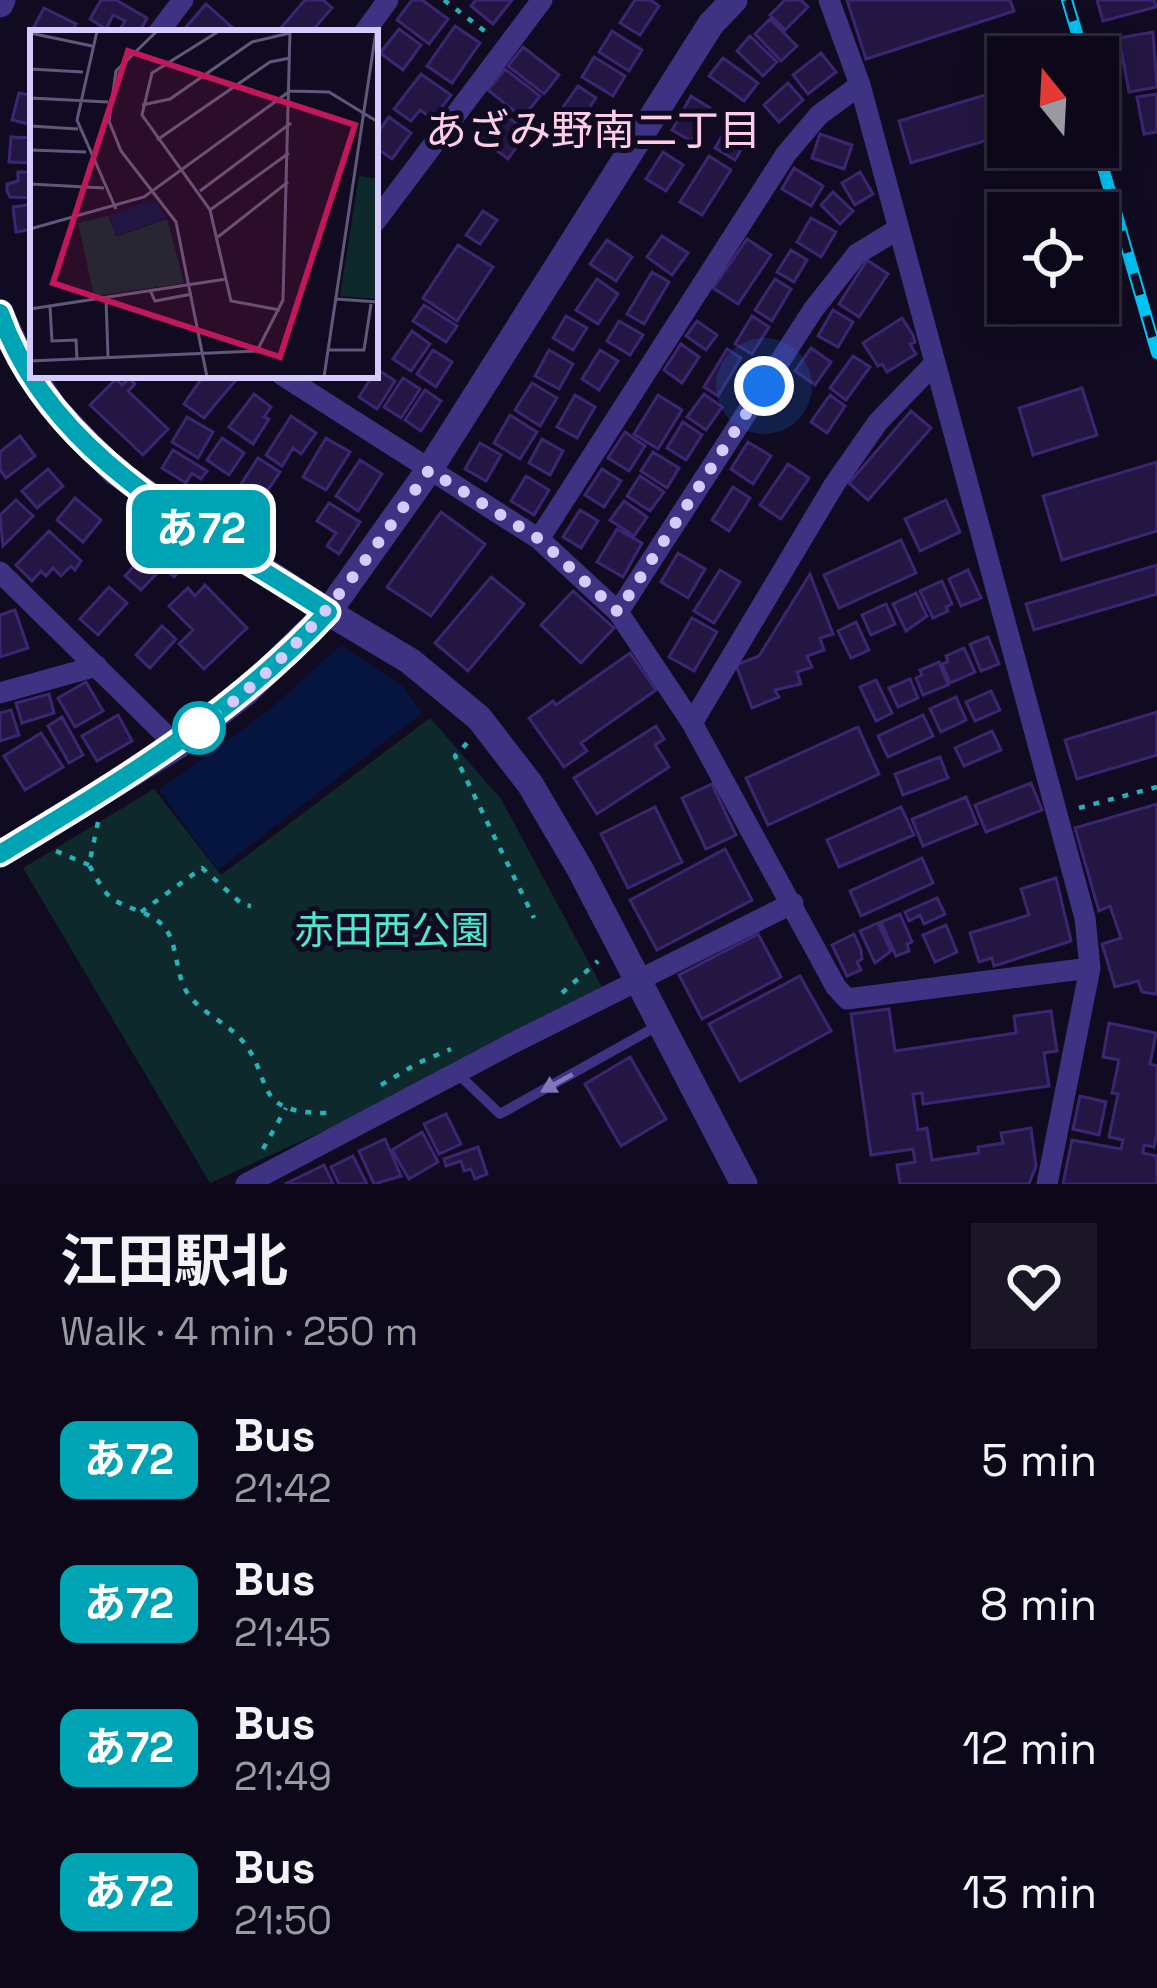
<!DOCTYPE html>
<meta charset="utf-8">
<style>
:root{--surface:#0d0819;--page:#1b1626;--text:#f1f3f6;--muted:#9a9aa2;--line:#2d2938}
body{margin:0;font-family:"Space Grotesk","Noto Sans JP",sans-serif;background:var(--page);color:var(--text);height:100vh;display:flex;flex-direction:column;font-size:45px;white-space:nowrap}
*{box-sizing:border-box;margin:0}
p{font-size:39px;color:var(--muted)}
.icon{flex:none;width:66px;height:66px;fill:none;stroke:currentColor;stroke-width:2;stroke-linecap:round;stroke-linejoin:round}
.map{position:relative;height:1184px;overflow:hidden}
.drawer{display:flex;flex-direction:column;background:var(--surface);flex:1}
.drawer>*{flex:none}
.badge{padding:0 24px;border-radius:18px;font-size:42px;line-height:78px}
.needle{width:78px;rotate:342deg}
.tools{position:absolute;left:987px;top:36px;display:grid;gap:24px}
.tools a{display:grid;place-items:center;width:132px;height:132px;border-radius:0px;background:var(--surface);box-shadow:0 6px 30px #0003,0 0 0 3px var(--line);font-size:60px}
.you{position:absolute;width:60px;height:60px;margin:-30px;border:9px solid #fff;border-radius:50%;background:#1a73e8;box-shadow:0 0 0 18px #1a73e833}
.map>.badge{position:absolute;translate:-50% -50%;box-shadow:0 0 0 6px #fff}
.round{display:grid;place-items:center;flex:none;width:126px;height:126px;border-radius:0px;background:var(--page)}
.summary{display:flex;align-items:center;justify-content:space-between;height:204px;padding:0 60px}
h1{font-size:57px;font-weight:700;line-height:90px}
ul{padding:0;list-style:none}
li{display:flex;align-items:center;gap:36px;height:144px;padding:0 60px}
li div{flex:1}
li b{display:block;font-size:45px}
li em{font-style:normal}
li .badge{min-width:132px;font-weight:700;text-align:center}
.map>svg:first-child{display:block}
</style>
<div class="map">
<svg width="1157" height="1184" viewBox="0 0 1157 1184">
<rect width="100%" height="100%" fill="#110b21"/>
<!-- green -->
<path fill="#0e292b" d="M430,718L501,799L602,987L363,1113L210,1183L23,868L154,789L221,875Z"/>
<!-- water -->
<path fill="#05153f" d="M341,645L403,686L422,713L218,870L159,790L269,710Z"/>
<!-- building -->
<path fill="#231643" stroke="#3c2671" stroke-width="3" d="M101,0H116L147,18L139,33H118L125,21L113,15L106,29L90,19Z
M305,0H323L332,8L310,33H285L280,29Z
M412,0H422L448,19L429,44L397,20Z
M476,0H512L493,24L471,6Z
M635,0H651L659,6L640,35L620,23Z
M785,0H801L808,7L785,30L770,15Z
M847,0H1010L1014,11L866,59Z
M1097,0H1154L1156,7L1103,21Z
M206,4L234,29L231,33H181Z
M44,8L76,24L71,33L29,36Z
M770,19L797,46L781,61L755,34Z
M455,26L480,43L452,83L427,66Z
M399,29L421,45L403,70L380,53Z
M612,31L642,50L629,71L599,52Z
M1153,32L1157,87L1129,92L1119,38Z
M750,36L777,62L763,76L737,51Z
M523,47L559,75L544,94L508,66Z
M821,53L836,72L808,94L793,75Z
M594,57L625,76L613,96L582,77Z
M723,58L758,83L744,101L709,76Z
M505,69L540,96L523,118L488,90Z
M421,74L451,95L433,119L420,110L411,121L394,109Z
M788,83L803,100L779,122L764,105Z
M578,86L596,98L577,125L559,113Z
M1008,88V134L911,163L899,121Z
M19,93L33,96V125L12,120Z
M1157,94V132L1144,134L1137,97Z
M691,96L710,108L691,141L672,130Z
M499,111L528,131L508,159L480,138Z
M389,117L411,133L392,159L375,147V136Z
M732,119L752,131L735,160L715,148Z
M820,134L852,145L844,169L812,158Z
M11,137L33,138V163L9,162Z
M663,152L683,165L666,191L646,179Z
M709,156L731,170L702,215L680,202Z
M794,168L823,186L811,206L782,189Z
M18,172H33V198L10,197L7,191V184L18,181Z
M860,172L873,194L855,205L842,183Z
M833,192L853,211L840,224L821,205Z
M33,204V229L16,232L13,207Z
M483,211L497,220L480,244L466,235Z
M811,218L836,232L821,257L797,242Z
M662,236L688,253L672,275L647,257Z
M747,239L771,255L738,304L713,288Z
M607,240L632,257L616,281L590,264Z
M458,245L493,267L457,321L423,298Z
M791,250L807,260L794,282L777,272Z
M867,260L888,274L859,317L839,304Z
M652,272L669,282L644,324L627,314Z
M597,279L618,294L598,324L576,310Z
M775,279L791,289L772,321L755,310Z
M424,305L457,326L446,342L413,321Z
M833,310L853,322L838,347L818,336Z
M566,316L587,328L573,350L553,338Z
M752,316L769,327L752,354L735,344Z
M902,318L913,335L915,342L910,344L916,354L887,372L882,364L878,366L863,343Z
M619,321L643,335L630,355L607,341Z
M697,321L717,335L706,350L686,336Z
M412,331L430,344L411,371L393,359Z
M681,344L699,357L682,383L664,370Z
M811,348L831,362L815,385L795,371Z
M727,349L741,358L718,396L704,387Z
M433,350L452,362L436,387L417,374Z
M549,350L573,364L559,389L535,376Z
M600,350L618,361L599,390L582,379Z
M853,356L870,367L846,400L830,388Z
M377,369L395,381L377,409L359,397Z
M204,375H227L235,381L204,418L184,404Z
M129,378L135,384L128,391L168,429L143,455L90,405L116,379L122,385Z
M403,378L420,389L401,418L384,407Z
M532,383L557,398L540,426L515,410Z
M1082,388L1097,435L1033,455L1019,408Z
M425,390L441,401L421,431L405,420Z
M254,394L271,407L264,417L269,419L253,444L229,427Z
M704,394L722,407L706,430L687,417Z
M575,395L595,407L577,438L557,427Z
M658,395L682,410L658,449L634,434Z
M830,395L845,406L827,433L811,422Z
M911,411L931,428L868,500L849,483Z
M510,415L537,432L520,459L494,443Z
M291,416L316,433L301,454L293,448L282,466L266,455Z
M187,417L213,432L198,458L172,442Z
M683,422L702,435L686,460L667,448Z
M625,432L645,446L629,471L608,458Z
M20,436L35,456L6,478L0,470V452Z
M222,438L244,453L229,475L207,460Z
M326,438L350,452L326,490L303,477Z
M542,439L563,451L550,475L529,463Z
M748,442L771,456L753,484L731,469Z
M480,443L501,455L486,481L465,469Z
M173,450L207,471L201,479L192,473L186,483L162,468Z
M653,452L679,468L667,488L641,471Z
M258,458L280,472L255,509L234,495Z
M360,460L382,474L358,511L336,496Z
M1157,462V531L1062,560L1043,496Z
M788,464L809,478L781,519L760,505Z
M48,469L63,486L37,508L22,491Z
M602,469L621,481L604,507L585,495Z
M526,476L549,490L534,515L511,501Z
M640,476L664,492L650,511L627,496Z
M733,487L750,498L729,531L712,520Z
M75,498L101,520L83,542L57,520Z
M16,500L33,516L3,546L0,515Z
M946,500L960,532L920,551L905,519Z
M624,501L647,517L634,536L610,520Z
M329,503L360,522L339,554L327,546L336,533L317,521Z
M580,510L598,521L581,548L563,537Z
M441,512L485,544L431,616L387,587Z
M617,529L642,543L623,577L597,562Z
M49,531L81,561L75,570L71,566L61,576L53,568L46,576L41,571L32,581L16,565Z
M158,540L185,565L174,577L163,567L141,590L125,576Z
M901,540L916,573L839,608L824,575Z
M678,553L705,569L688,598L661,582Z
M1157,565V594L1034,630L1026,604Z
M720,570L740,582L714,623L694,611Z
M968,570L981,598L961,606L949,579Z
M810,574L833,634L820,638L824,650L807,656L812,667L797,672L801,684L775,690L779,697L752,708L736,665L759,656Z
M491,577L524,604L468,671L435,643Z
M942,581L952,604L946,607L948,611L933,618L920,591Z
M205,585L247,628L204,669L179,644L193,630L169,606L188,588L195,596Z
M109,587L127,603L98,635L80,619Z
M573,591L614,628L581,663L541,625Z
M916,593L927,616L906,631L893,604Z
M886,604L895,624L871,635L862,615Z
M15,610L28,648L0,657V615Z
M692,618L717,632L694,671L669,657Z
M856,622L869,650L851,658L838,631Z
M162,626L176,639L150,668L136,655Z
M988,637L999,664L981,671L970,644Z
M964,648L975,672L950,683L942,664L948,662L946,656Z
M630,653L656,690L581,743L587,751L564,767L529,718L553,701L556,705Z
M939,662L948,685L923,695L916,678L922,675L920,670Z
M910,679L918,698L898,707L889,688Z
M876,680L892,713L876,721L860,687Z
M86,682L103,711L75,727L58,698Z
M991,691L1000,710L975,721L966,702Z
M49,694L54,713L22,723L16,703Z
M956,697L966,720L941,732L930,709Z
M11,710L19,735L0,741V713Z
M1157,712V755L1077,779L1065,740Z
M118,715L132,741L97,761L82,736Z
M923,715L933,736L888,757L878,736Z
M62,717L83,755L69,763L48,726Z
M656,726L664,739L655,745L669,767L597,814L574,778Z
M858,727L879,774L768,825L746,778Z
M992,731L1001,750L964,766L955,748Z
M41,733L63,767L25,790L4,756Z
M940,757L948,778L903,795L895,774Z
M1031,783L1042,810L986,832L975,805Z
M712,784L736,835L706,849L682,798Z
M966,797L977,824L923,846L912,819Z
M1157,804V994H1154L1142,992L1138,981L1115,987L1102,944L1121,938L1110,906L1099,911L1075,828Z
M655,807L682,862L628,888L601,834Z
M901,807L914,835L839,867L827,840Z
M725,849L752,900L657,950L630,900Z
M922,858L933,883L861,916L850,891Z
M1056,878L1071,941L994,966L992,958L979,962L970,933L1029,915L1021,889Z
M937,898L945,914L924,924L920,915L909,921L905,912Z
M900,914L912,942L907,944L909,951L896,956L881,922Z
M878,923L891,951L875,963L860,931Z
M946,925L957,952L935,962L923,935Z
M758,934L781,977L702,1019L679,975Z
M854,934L861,950L862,959L857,962L861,970L847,976L832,945Z
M800,976L831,1031L740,1081L709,1024Z
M889,1009L895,1051L1016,1033L1014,1016L1051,1011L1057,1051L1044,1053L1049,1086L923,1104L922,1093L913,1094L918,1130L927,1128L932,1160L979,1153L978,1147L1003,1143L1001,1133L1031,1128L1036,1166L1029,1184H900L897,1165L915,1162L913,1149L871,1155L851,1014Z
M1109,1023L1156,1033L1150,1064L1157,1066V1132L1154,1147L1144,1145L1143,1153L1157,1156V1184H1063L1072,1140L1121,1149L1123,1140L1109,1137L1118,1094L1112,1093L1119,1060L1103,1057Z
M630,1057L666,1119L621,1146L585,1084Z
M1080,1096L1106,1102L1099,1135L1073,1129Z
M446,1114L461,1144L439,1154L424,1124Z
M422,1132L438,1162L409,1179L392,1150Z
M385,1139L401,1176L374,1184L359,1151Z
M478,1147L487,1174L475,1179L471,1169L464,1171L461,1161L446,1166L444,1159Z
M353,1156L367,1184H339L331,1167Z
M324,1165L333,1184H285Z"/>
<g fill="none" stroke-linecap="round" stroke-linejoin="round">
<!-- path -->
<path stroke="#25b3b9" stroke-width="4.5" stroke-dasharray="6 9" stroke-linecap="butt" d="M444,0L491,36
M467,743L455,756L534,918
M1079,808L1157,787
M98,822L89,865C95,875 101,888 109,896C123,909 152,911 165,928C177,943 176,972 185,989C197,1011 223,1020 240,1038C276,1078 248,1114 329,1113
M56,851L89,865
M141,912L202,868L243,905L251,906
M562,993L598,961
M381,1085L418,1063L451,1049
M263,1149L286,1108"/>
<!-- service -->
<path stroke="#3e3383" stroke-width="10" d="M457,1073L500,1114L659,1025"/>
<!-- minor -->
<path stroke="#3e3383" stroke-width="21" d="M829,0L860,85L1085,918L1090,968L1047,1184
M158,33L183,0
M364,33L388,0
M375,222L542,0
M282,375L539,539L618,612L692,723L836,987L847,999L1090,968
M539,539L786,154L819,115L860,85
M0,572L177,746
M618,612L813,310L857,254L898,229
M0,693L97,666
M692,723L834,485L878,422L935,363
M246,1184L511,1044L793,903"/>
<!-- tertiary -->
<path stroke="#3e3383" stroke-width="27" d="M0,4L2,0
M0,313L17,350L53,407L115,472L328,612L410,661L479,718L530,784L580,869L744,1184
M0,854L177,746L246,692L328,612L429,470L711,24L734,0"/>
<!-- rail casing -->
<g stroke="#00c5f6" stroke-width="12">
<path id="rail" d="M1067,0L1084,57
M1098,106L1115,163
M1097,147L1157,353"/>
</g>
<!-- rail -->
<use href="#rail" stroke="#110b21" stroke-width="8" stroke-dasharray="22" stroke-linecap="butt"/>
</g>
<!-- one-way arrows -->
<defs><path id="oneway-solid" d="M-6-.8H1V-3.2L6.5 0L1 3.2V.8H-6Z" transform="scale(3)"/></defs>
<use fill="#8277bb" href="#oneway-solid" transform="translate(557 1083) rotate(151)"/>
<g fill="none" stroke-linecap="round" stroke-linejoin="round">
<!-- line casing -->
<g stroke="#fff" stroke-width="27">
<path id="line" d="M0,313C51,460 206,532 328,612C233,715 118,783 0,854"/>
</g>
<!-- line -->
<use href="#line" stroke="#00a3b4" stroke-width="18"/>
<!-- walk -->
<path stroke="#d6cbff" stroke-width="12" stroke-dasharray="0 21.6" d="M199,728C304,651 357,575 429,470L539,539L618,612L764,386"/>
</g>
<!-- markers -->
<circle fill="#fff" stroke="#00a3b4" stroke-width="6" cx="199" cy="728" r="24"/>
<g text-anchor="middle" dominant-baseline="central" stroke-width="10" stroke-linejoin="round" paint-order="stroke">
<!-- park labels -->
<g font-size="39" fill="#4ee7d0" stroke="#110b21">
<text x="392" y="930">赤田西公園</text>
</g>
<!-- neighbourhood labels -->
<g font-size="42" fill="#ffcde8" stroke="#110b21">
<text x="593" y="130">あざみ野南二丁目</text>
</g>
</g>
<!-- overview -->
<g transform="translate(30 30)">
<rect width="348" height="348" fill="#110b21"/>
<path d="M329,146L348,149V269L310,266ZM78,186L86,207L137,189L154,253L64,266L48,193Z" fill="#0e292b"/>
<path d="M124,169L136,188L86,206L79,186Z" fill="#05153f"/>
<path fill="none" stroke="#60587a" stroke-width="3" d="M67,1L47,90L86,179M127,1L86,41L79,91L91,121L146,192L177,347M189,1L122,43L112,85L180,180L201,271L250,280M0,3L62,16M0,39L53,42M0,68L78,72M112,75L140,69L222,12L260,3M0,96L48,99M127,110L240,32L260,28M0,120L56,122M0,154L74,158M170,161L261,93M180,180L259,123M0,199L114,167L260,61L299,62L348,92M188,207L258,152M120,260L125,271L162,264M76,268L78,327M306,269L348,272M20,277L22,311L46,310L47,329M0,279L196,249M298,320H334L341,274M0,331L227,321L253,270L260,1M294,347L346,1"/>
<path fill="#c2185b" fill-opacity="0.15" stroke="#c2185b" stroke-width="6" d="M98,21L325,95L250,327L23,253Z"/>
<rect width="348" height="348" fill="none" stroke="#d6cbff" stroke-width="6"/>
</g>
</svg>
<div class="tools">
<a><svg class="needle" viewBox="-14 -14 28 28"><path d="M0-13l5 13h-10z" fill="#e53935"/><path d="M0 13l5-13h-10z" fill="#9a9aa2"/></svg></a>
<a><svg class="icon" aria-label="locate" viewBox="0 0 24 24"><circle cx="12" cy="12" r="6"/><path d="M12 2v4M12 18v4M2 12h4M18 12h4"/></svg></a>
</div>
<div class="you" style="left:764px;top:386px"></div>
<b class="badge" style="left:201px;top:529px;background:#00a3b4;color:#fff">あ72</b>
</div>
<section class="drawer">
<div class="summary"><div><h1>江田駅北</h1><p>Walk · 4 min · 250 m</p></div><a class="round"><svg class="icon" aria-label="heart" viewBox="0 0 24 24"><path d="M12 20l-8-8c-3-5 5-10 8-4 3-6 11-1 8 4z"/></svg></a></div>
<ul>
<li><span class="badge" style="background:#00a3b4;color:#fff">あ72</span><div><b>Bus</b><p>21:42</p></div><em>5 min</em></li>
<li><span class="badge" style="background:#00a3b4;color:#fff">あ72</span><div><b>Bus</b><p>21:45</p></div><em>8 min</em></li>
<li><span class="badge" style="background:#00a3b4;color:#fff">あ72</span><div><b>Bus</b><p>21:49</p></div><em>12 min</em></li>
<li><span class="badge" style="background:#00a3b4;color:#fff">あ72</span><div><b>Bus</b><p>21:50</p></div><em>13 min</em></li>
</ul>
</section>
